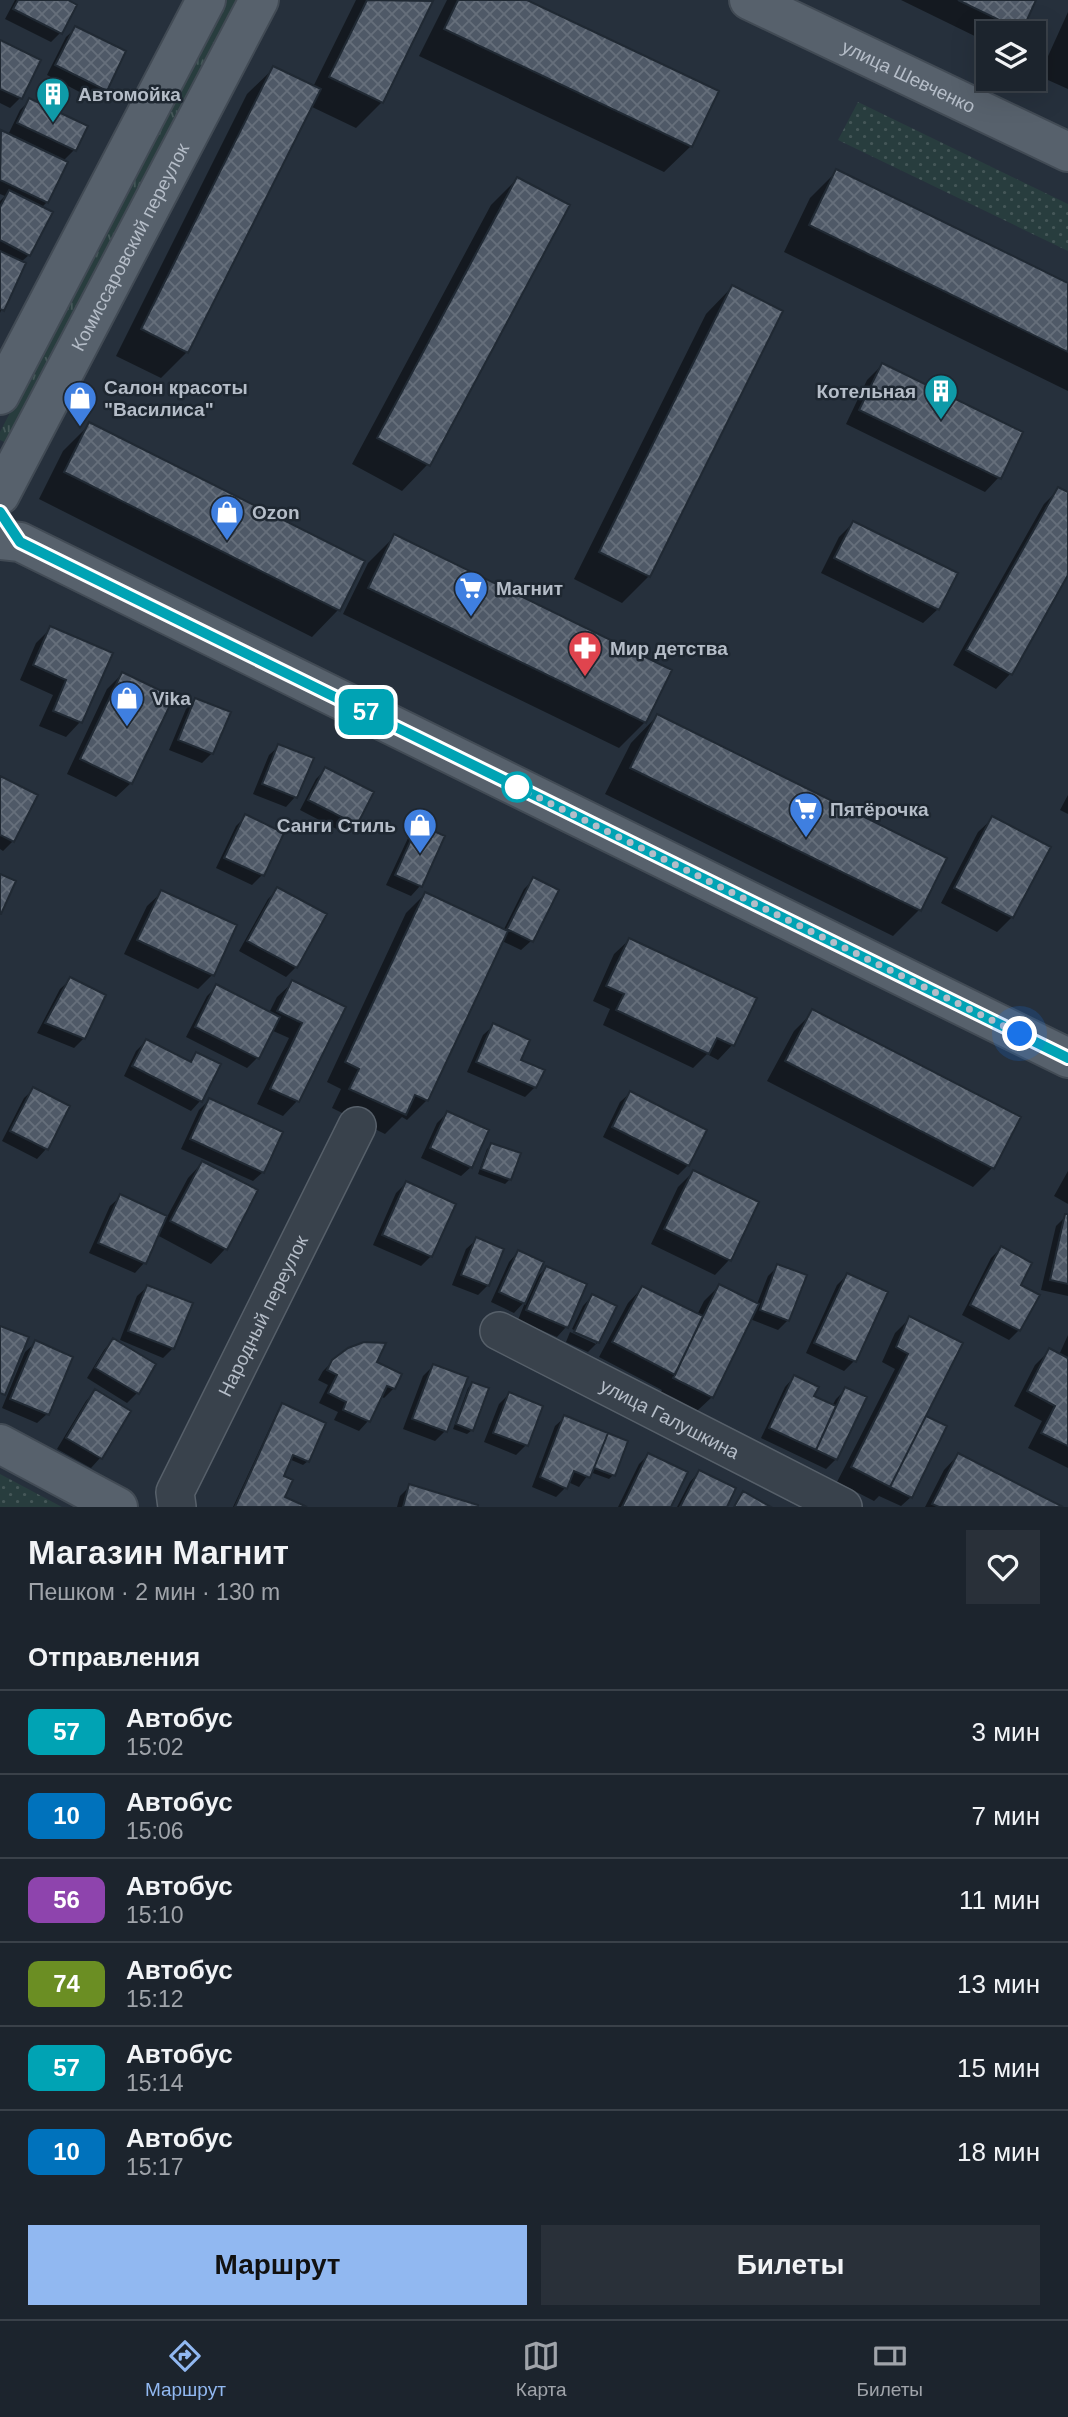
<!DOCTYPE html>
<html lang="ru">
<meta charset="utf-8">
<style>
:root{--surface:#1c242d;--page:#293039;--text:#f1f3f6;--muted:#a0a4aa;--line:#3a4149;--accent:#91b8f1}
body{margin:0;font-family:Arial,sans-serif;background:var(--page);color:var(--text);height:100vh;display:flex;flex-direction:column;font-size:26px;white-space:nowrap}
*{box-sizing:border-box;margin:0}
p{font-size:23px;color:var(--muted)}
.icon{flex:none;width:38px;height:38px;fill:none;stroke:currentColor;stroke-width:2;stroke-linecap:round;stroke-linejoin:round}
.map{position:relative;height:1507px;overflow:hidden}
.drawer{display:flex;flex-direction:column;background:var(--surface);flex:1}
.drawer>*{flex:none}
.badge{padding:0 14px;border-radius:10px;font-size:24px;line-height:46px}
.fabs{position:absolute;left:976px;top:21px;display:grid;gap:14px}
.fabs a{display:grid;place-items:center;width:70px;height:70px;border-radius:0px;background:var(--surface);box-shadow:0 7px 28px #0002,0 0 0 2px var(--line);font-size:35px}
.you{position:absolute;width:35px;height:35px;margin:-18px;border:5px solid #fff;border-radius:50%;background:#1a73e8;box-shadow:0 0 0 10px #1a73e833}
.map>.badge{position:absolute;translate:-50% -50%;box-shadow:0 0 0 4px #fff}
h2{padding:0 28px;font-size:26px;line-height:63px}
.round{display:grid;place-items:center;flex:none;width:74px;height:74px;border-radius:0px;background:var(--page)}
.overview{display:flex;align-items:center;justify-content:space-between;height:119px;padding:0 28px}
h1{font-size:33px;font-weight:800;line-height:52px}
.button{display:flex;gap:14px;margin-top:auto;padding:14px 28px}
.button a{flex:1;height:80px;border-radius:0px;background:var(--accent);color:#111;font-size:28px;font-weight:800;line-height:80px;text-align:center}
.button a+a{background:var(--page);color:var(--text)}
ul{padding:0;list-style:none}
li{display:flex;align-items:center;gap:21px;height:84px;padding:0 28px;border-top:2px solid var(--line)}
li div{flex:1}
li b{display:block;font-size:26px}
li em{font-style:normal}
li .badge{min-width:77px;font-weight:700;text-align:center}
.menu{display:flex;justify-content:space-around;align-items:center;height:98px;border-top:2px solid var(--line);background:var(--surface);font-size:19px;color:var(--muted)}
.menu a{display:grid;justify-items:center;gap:4px}
.menu .current{color:var(--accent)}
.map>svg:first-child{display:block}
</style>
<div class="map">
<svg width="1068" height="1507" viewBox="0 0 1068 1507">
<defs>
<pattern id="grass-tufts" width="24" height="20" patternUnits="userSpaceOnUse" patternTransform="scale(1.75)"><rect width="24" height="20" fill="#283d3e"/><path d="M3 7l-1-3M5 7V3M7 7l1-3M15 17l-1-3M17 17v-4M19 17l1-3" fill="none" stroke="#455758"/></pattern>
<pattern id="park-dots" width="8" height="8" patternUnits="userSpaceOnUse" patternTransform="scale(1.75)"><rect width="8" height="8" fill="#283d3e"/><path d="M2 2h.1M6 6h.1" fill="none" stroke="#455758" stroke-width="1.8" stroke-linecap="round"/></pattern>
<pattern id="building-cross-hatch" width="8" height="8" patternUnits="userSpaceOnUse" patternTransform="scale(1.75)"><rect width="8" height="8" fill="#4f5967"/><path d="M0 0l8 8M0 8l8-8" fill="none" stroke="#666f7b"/></pattern>
</defs>
<rect width="100%" height="100%" fill="#26303c"/>
<!-- grass -->
<path fill="url(#grass-tufts)" d="M225,0H244L11,445L0,440V432Z"/>
<!-- park -->
<path fill="url(#park-dots)" d="M858,102L1068,204V251L838,140Z
M0,1474L62,1507H0Z"/>
<!-- shadow -->
<path fill="#0007" d="M15,0H64L60,33L51,42L5,19Z
M356,0H427L431,2L382,102L356,128L310,106L187,352L161,378L116,356L247,94L274,68L313,87Z
M447,0H523L691,146L664,172L419,56Z
M901,0H1034L1017,33H989V43Z
M1068,12V89L1039,76Z
M76,28L105,90L95,100L47,75L66,37Z
M0,42L38,61L20,98L10,108L0,103Z
M30,100L74,150L62,162L47,202L41,208L29,255L21,262L0,313V201L5,196L0,194V133L8,135L20,110Z
M837,171L1068,285V391L784,252L810,198Z
M517,179L428,464L402,491L352,464L491,205Z
M732,287L649,576L622,603L574,579L706,314Z
M882,365L999,477L985,492L846,424L867,380Z
M90,424L362,562L338,610L312,637L39,499L63,451Z
M1059,489L1068,494V572L1010,674L996,689L953,665L1044,504Z
M853,523L938,609L923,623L821,573L839,537Z
M395,536L645,722L619,748L343,614L368,563Z
M51,628L111,654L80,722L66,737L39,726L53,695L20,680L36,643Z
M122,674L131,783L116,797L67,774L107,689Z
M195,700L212,753L202,763L169,750L186,709Z
M657,716L919,910L893,936L605,794L631,743Z
M279,746L295,797L286,807L253,794L269,755Z
M326,769L356,824L346,834L300,810L316,779Z
M0,778L13,841L3,851L0,849Z
M1068,795V814L1060,810Z
M246,816L282,834L262,875L252,885L216,868L236,826Z
M993,818L1012,917L997,932L941,903L978,832Z
M419,826L420,886L411,896L386,885L409,836Z
M534,879L531,941L521,950L502,941L427,1100L407,1120L402,1117L385,1134L332,1108L341,1089L327,1082L406,913L425,894L503,931L524,889Z
M278,889L296,967L286,977L239,951L268,899Z
M162,892L212,975L198,989L124,954L147,906Z
M629,940L732,1045L718,1060L707,1054L693,1068L603,1025L610,1009L593,1001L614,954Z
M70,980L84,1038L74,1048L37,1033L60,989Z
M292,983L343,1007L297,1101L283,1116L257,1104L289,1038L271,1030L257,1058L247,1068L186,1037L207,996L217,986L269,1013L277,997Z
M813,1012L1018,1118L992,1168L973,1187L767,1081L794,1031Z
M493,1026L519,1060L535,1087L525,1097L467,1072L483,1035Z
M146,1041L188,1063L196,1054L200,1101L191,1111L124,1076L136,1051Z
M34,1089L46,1149L37,1159L2,1141L24,1098Z
M630,1093L688,1165L678,1175L603,1137L620,1102Z
M209,1100L263,1172L253,1181L181,1149L199,1110Z
M447,1113L471,1167L461,1176L421,1158L437,1123Z
M492,1145L510,1179L505,1184L478,1174L487,1149Z
M202,1163L256,1191L225,1249L211,1264L157,1235L144,1263L135,1273L89,1253L110,1206L120,1197L167,1217L188,1178Z
M1068,1171V1204L1054,1196Z
M693,1172L757,1203L729,1260L715,1275L651,1244L678,1187Z
M406,1183L431,1256L421,1266L373,1245L396,1193Z
M1066,1216H1068V1296L1041,1290L1056,1226Z
M476,1240L488,1285L478,1295L452,1285L466,1249Z
M1001,1248L1019,1285L1037,1295L1019,1330L1009,1340L962,1315L991,1258Z
M518,1252L534,1280L546,1268L566,1327L557,1337L518,1320L526,1300L514,1313L491,1302L509,1262Z
M778,1266L788,1320L778,1330L750,1319L712,1397L697,1411L660,1393L662,1390L599,1357L628,1303L642,1288L697,1315L704,1301L719,1286L757,1304L768,1276Z
M847,1275L854,1361L844,1371L806,1353L837,1285Z
M147,1287L173,1348L163,1358L120,1340L137,1296Z
M592,1296L598,1342L596,1344V1340L572,1329L583,1306Z
M910,1318L924,1417L945,1427L911,1497L901,1506L879,1496L874,1501L837,1482L895,1369L882,1362L895,1333Z
M570,1332L596,1344L588,1352L566,1342Z
M1068,1335V1468L1028,1448L1042,1421L1014,1406L1035,1365L1050,1350L1059,1355Z
M113,1340L154,1365L137,1393L127,1403L87,1378L104,1350Z
M35,1343L47,1414L37,1423L2,1408L25,1352Z
M333,1361L374,1363L394,1388L384,1398L380,1396L368,1421L359,1431L334,1420L338,1412L319,1403L328,1385L318,1380L323,1371Z
M433,1366L465,1378L445,1431L435,1441L403,1429L423,1376Z
M794,1377L812,1397L832,1406L836,1399L846,1389L836,1459L826,1469L761,1438L785,1387Z
M472,1384V1430L467,1434L453,1429L468,1388Z
M95,1391L129,1411L100,1458L91,1468L57,1449L86,1401Z
M509,1394L526,1445L516,1455L484,1442L499,1404Z
M282,1405L308,1461L303,1465L289,1459L281,1477L283,1498L303,1507H233L278,1410Z
M565,1417L626,1442L613,1475L609,1479L590,1472L579,1487L568,1482L565,1488L556,1497L532,1487L555,1426Z
M648,1455L669,1507H618L639,1464Z
M958,1455L1059,1507H925L944,1470Z
M699,1472L725,1507H677L690,1482Z
M410,1486L476,1507H397L400,1496Z"/>
<!-- building -->
<path fill="url(#building-cross-hatch)" stroke="#202933" stroke-width="2" d="M18,0H68L77,5L62,34L13,9Z
M367,0L433,1L383,103L329,77Z
M458,0H527L719,91L692,147L444,29Z
M958,0H1036L1022,31Z
M75,26L126,51L107,91L55,65Z
M0,40L41,60L22,99L0,89Z
M273,66L321,89L188,353L141,329Z
M29,98L88,126L76,151L17,123Z
M1,130L68,162L48,203L0,180Z
M836,169L1068,283V352L809,225Z
M517,177L570,205L430,466L377,438Z
M9,190L53,212L30,256L0,240V207Z
M0,251L26,263L4,311L0,309Z
M732,285L783,311L650,577L599,552Z
M882,363L1023,432L1001,479L859,410Z
M89,422L365,561L340,611L64,472Z
M1058,487L1068,492V575L1012,675L966,650Z
M853,521L958,573L939,610L834,558Z
M394,534L672,670L646,723L368,588Z
M50,626L113,653L82,723L53,711L66,680L33,665Z
M122,672L174,697L132,784L80,759Z
M195,698L231,712L213,754L178,740Z
M657,714L947,858L921,911L630,768Z
M278,744L314,758L297,798L262,784Z
M325,767L374,792L357,825L308,800Z
M0,776L38,795L14,842L0,835Z
M245,814L284,833L264,876L224,858Z
M992,816L1051,847L1013,918L954,888Z
M418,824L445,836L422,887L395,875Z
M0,874L16,881L1,914H0Z
M533,877L559,890L533,942L507,929Z
M277,887L327,914L297,968L247,941Z
M161,890L237,925L214,976L137,940Z
M425,892L508,931L428,1101L415,1095L406,1115L349,1089L359,1069L345,1062Z
M629,938L757,998L734,1046L717,1038L709,1054L616,1010L624,994L606,986Z
M70,977L106,995L85,1039L45,1023Z
M292,980L346,1007L299,1102L270,1089L302,1023L277,1011Z
M216,984L280,1017L259,1059L195,1027Z
M812,1009L1021,1117L994,1169L785,1061Z
M493,1023L530,1040L521,1060L545,1070L536,1088L476,1062Z
M146,1039L191,1062L196,1052L221,1064L202,1102L132,1066Z
M33,1087L70,1106L48,1150L10,1131Z
M630,1091L707,1130L689,1166L612,1127Z
M209,1098L283,1132L264,1173L190,1139Z
M447,1111L489,1130L472,1168L430,1148Z
M491,1143L521,1153L511,1180L481,1169Z
M202,1161L258,1190L227,1250L170,1221Z
M693,1170L759,1202L731,1261L664,1229Z
M406,1181L456,1204L432,1257L382,1235Z
M120,1194L167,1216L146,1264L98,1243Z
M1065,1214H1068V1284L1050,1280Z
M476,1237L504,1249L489,1286L461,1275Z
M1001,1246L1032,1263L1021,1285L1040,1295L1020,1331L970,1305Z
M518,1250L544,1262L525,1304L499,1292Z
M777,1264L807,1275L789,1321L760,1310Z
M546,1266L587,1284L568,1328L526,1310Z
M847,1273L888,1292L856,1362L814,1343Z
M719,1284L759,1304L713,1398L673,1378Z
M147,1285L193,1303L174,1349L128,1331Z
M642,1286L703,1316L675,1375L612,1342Z
M592,1294L617,1306L599,1343L574,1332Z
M909,1316L963,1343L890,1487L851,1467L908,1354L896,1347Z
M0,1326L29,1337L5,1395L0,1393Z
M113,1338L156,1364L139,1394L95,1368Z
M35,1340L73,1357L49,1415L10,1399Z
M364,1342L386,1343L377,1362L402,1374L395,1389L387,1386L370,1422L343,1410L346,1402L328,1393L337,1375L327,1370L332,1360L348,1348Z
M1049,1348L1068,1358V1446L1041,1433L1055,1406L1027,1391Z
M433,1364L468,1377L447,1432L412,1419Z
M794,1375L819,1387L814,1396L836,1406L816,1450L769,1428Z
M472,1382L489,1388L473,1431L456,1424Z
M845,1387L867,1397L837,1460L816,1450Z
M95,1389L131,1411L102,1459L66,1438Z
M509,1392L543,1406L528,1446L493,1433Z
M282,1403L326,1423L309,1462L293,1455L284,1476L293,1480L285,1497L307,1507H235Z
M564,1415L608,1433L590,1478L574,1471L567,1489L540,1477Z
M926,1416L947,1426L912,1498L890,1487Z
M608,1433L628,1441L615,1476L594,1468Z
M648,1453L688,1472L671,1507H622Z
M958,1453L1063,1507H939L932,1504Z
M699,1470L736,1488L727,1507H680Z
M409,1484L478,1505V1507H403Z
M743,1491L771,1507H734Z"/>
<g fill="none" stroke-linecap="round" stroke-linejoin="round">
<!-- minor casing -->
<g stroke="#57606a" stroke-width="40">
<g id="minor">
<path id="s1" d="M499,1331L843,1507"/>
<path id="s2" d="M177,1507L175,1492L357,1126"/>
</g>
</g>
<!-- major casing -->
<g stroke="#424b55" stroke-width="42">
<g id="major">
<path id="s3" d="M749,0L1068,152"/>
<path d="M0,395L206,0"/>
<path id="s4" d="M0,495L259,0"/>
<path d="M0,540L20,542L1068,1058"/>
<path d="M0,1444L118,1507"/>
</g>
</g>
<!-- minor -->
<use href="#minor" stroke="#39424c" stroke-width="37"/>
<!-- major -->
<use href="#major" stroke="#57616c" stroke-width="38"/>
</g>
<g fill="none" stroke-linecap="round" stroke-linejoin="round">
<!-- line casing -->
<g stroke="#fff" stroke-width="16">
<path id="line" d="M0,512L20,542L1068,1058"/>
</g>
<!-- line -->
<use href="#line" stroke="#00a3b4" stroke-width="10"/>
<!-- walk -->
<path stroke="#b5bdc8" stroke-width="7" stroke-dasharray="0 12.6" d="M517,787L1020,1034"/>
</g>
<!-- icons -->
<defs>
<g id="building-pin" transform="scale(1.75)"><path d="M0 17L-7.5 6A9.5 9.5 0 1 1 7.5 6Z" fill="#0f9aa8" stroke="#1e2731"/><path d="M-4-6H4V6H1V3H-1V6H-4ZM-2.5-4.3h1.7v1.8h-1.7ZM.8-4.3h1.7v1.8H.8ZM-2.5-1h1.7V.8h-1.7ZM.8-1h1.7V.8H.8Z" fill="#fff"/></g>
<g id="shop-pin" transform="scale(1.75)"><path d="M0 17L-7.5 6A9.5 9.5 0 1 1 7.5 6Z" fill="#3f7fe0" stroke="#1e2731"/><path d="M-5-2.5h2.3a2.7 3.5 0 0 1 5.4 0H5L5.5 6h-11ZM-1.5-2.5h3a1.5 2.3 0 0 0-3 0Z" fill="#fff"/></g>
<g id="supermarket-pin" transform="scale(1.75)"><path d="M0 17L-7.5 6A9.5 9.5 0 1 1 7.5 6Z" fill="#3f7fe0" stroke="#1e2731"/><path d="M-6-5.5h2.5l.6 2H6L4.5 2H-2.5L-4.4-4H-6ZM-1.5 3.2a1.3 1.3 0 1 0 .1 0ZM3 3.2a1.3 1.3 0 1 0 .1 0Z" fill="#fff"/></g>
<g id="pharmacy-pin" transform="scale(1.75)"><path d="M0 17L-7.5 6A9.5 9.5 0 1 1 7.5 6Z" fill="#e0444e" stroke="#1e2731"/><path d="M-2-6h4v4h4v4h-4v4h-4v-4h-4v-4h4Z" fill="#fff"/></g>
</defs>
<g fill-rule="evenodd">
<use href="#building-pin" x="53" y="94"/>
<use href="#building-pin" x="941" y="391"/>
<use href="#shop-pin" x="80" y="398"/>
<use href="#shop-pin" x="227" y="512"/>
<use href="#supermarket-pin" x="471" y="588"/>
<use href="#pharmacy-pin" x="585" y="648"/>
<use href="#shop-pin" x="127" y="698"/>
<use href="#supermarket-pin" x="806" y="809"/>
<use href="#shop-pin" x="420" y="825"/>
</g>
<!-- markers -->
<circle fill="#fff" stroke="#00a3b4" stroke-width="3.5" cx="517" cy="787" r="14"/>
<g text-anchor="middle" dominant-baseline="central" stroke-width="5" stroke-linejoin="round" paint-order="stroke">
<!-- street labels -->
<g font-size="19" fill="#b5bdc8" stroke="#1e2731">
<text stroke="none"><textPath href="#s3" startOffset="177">улица Шевченко</textPath></text>
<text stroke="none"><textPath href="#s4" startOffset="280">Комиссаровский переулок</textPath></text>
<text stroke="none"><textPath href="#s2" startOffset="212">Народный переулок</textPath></text>
<text stroke="none"><textPath href="#s1" startOffset="192">улица Галушкина</textPath></text>
</g>
<!-- poi labels -->
<g font-size="19" font-weight="bold" fill="#b5bdc8" stroke="#1e2731" text-anchor="start">
<text x="78" y="94">Автомойка</text>
<text x="104" y="387">Салон красоты<tspan x="104" dy="22">"Василиса"</tspan></text>
<text x="916" y="391" text-anchor="end">Котельная</text>
<text x="252" y="512">Ozon</text>
<text x="496" y="588">Магнит</text>
<text x="610" y="648">Мир детства</text>
<text x="152" y="698">Vika</text>
<text x="830" y="809">Пятёрочка</text>
<text x="396" y="825" text-anchor="end">Санги Стиль</text>
</g>
</g>
</svg>
<div class="fabs">
<a><svg class="icon" aria-label="layers" viewBox="0 0 24 24"><path d="M12 4l9 5-9 5-9-5zM3 14l9 5 9-5"/></svg></a>
</div>
<div class="you" style="left:1020px;top:1034px"></div>
<b class="badge" style="left:366px;top:712px;background:#00a3b4;color:#fff">57</b>
</div>
<section class="drawer">
<div class="overview"><div><h1>Магазин Магнит</h1><p>Пешком · 2 мин · 130 m</p></div><a class="round"><svg class="icon" aria-label="heart" viewBox="0 0 24 24"><path d="M12 20l-8-8c-3-5 5-10 8-4 3-6 11-1 8 4z"/></svg></a></div>
<h2>Отправления</h2>
<ul>
<li><span class="badge" style="background:#00a3b4;color:#fff">57</span><div><b>Автобус</b><p>15:02</p></div><em>3 мин</em></li>
<li><span class="badge" style="background:#0072bc;color:#fff">10</span><div><b>Автобус</b><p>15:06</p></div><em>7 мин</em></li>
<li><span class="badge" style="background:#8e44ad;color:#fff">56</span><div><b>Автобус</b><p>15:10</p></div><em>11 мин</em></li>
<li><span class="badge" style="background:#6b8e23;color:#fff">74</span><div><b>Автобус</b><p>15:12</p></div><em>13 мин</em></li>
<li><span class="badge" style="background:#00a3b4;color:#fff">57</span><div><b>Автобус</b><p>15:14</p></div><em>15 мин</em></li>
<li><span class="badge" style="background:#0072bc;color:#fff">10</span><div><b>Автобус</b><p>15:17</p></div><em>18 мин</em></li>
</ul>
<div class="button"><a>Маршрут</a><a>Билеты</a></div>
</section>
<nav class="menu">
<a class="current"><svg class="icon" aria-label="directions" viewBox="0 0 24 24"><path d="M12 3l9 9-9 9-9-9zM9 14v-3h6M13 9l2 2-2 2"/></svg>Маршрут</a>
<a><svg class="icon" aria-label="map" viewBox="0 0 24 24"><path d="M3 6l6-2 6 2 6-2v14l-6 2-6-2-6 2zM9 4v14M15 6v14"/></svg>Карта</a>
<a><svg class="icon" aria-label="tickets" viewBox="0 0 24 24"><path d="M3 7h18v10H3zM15 7v10"/></svg>Билеты</a>
</nav>
